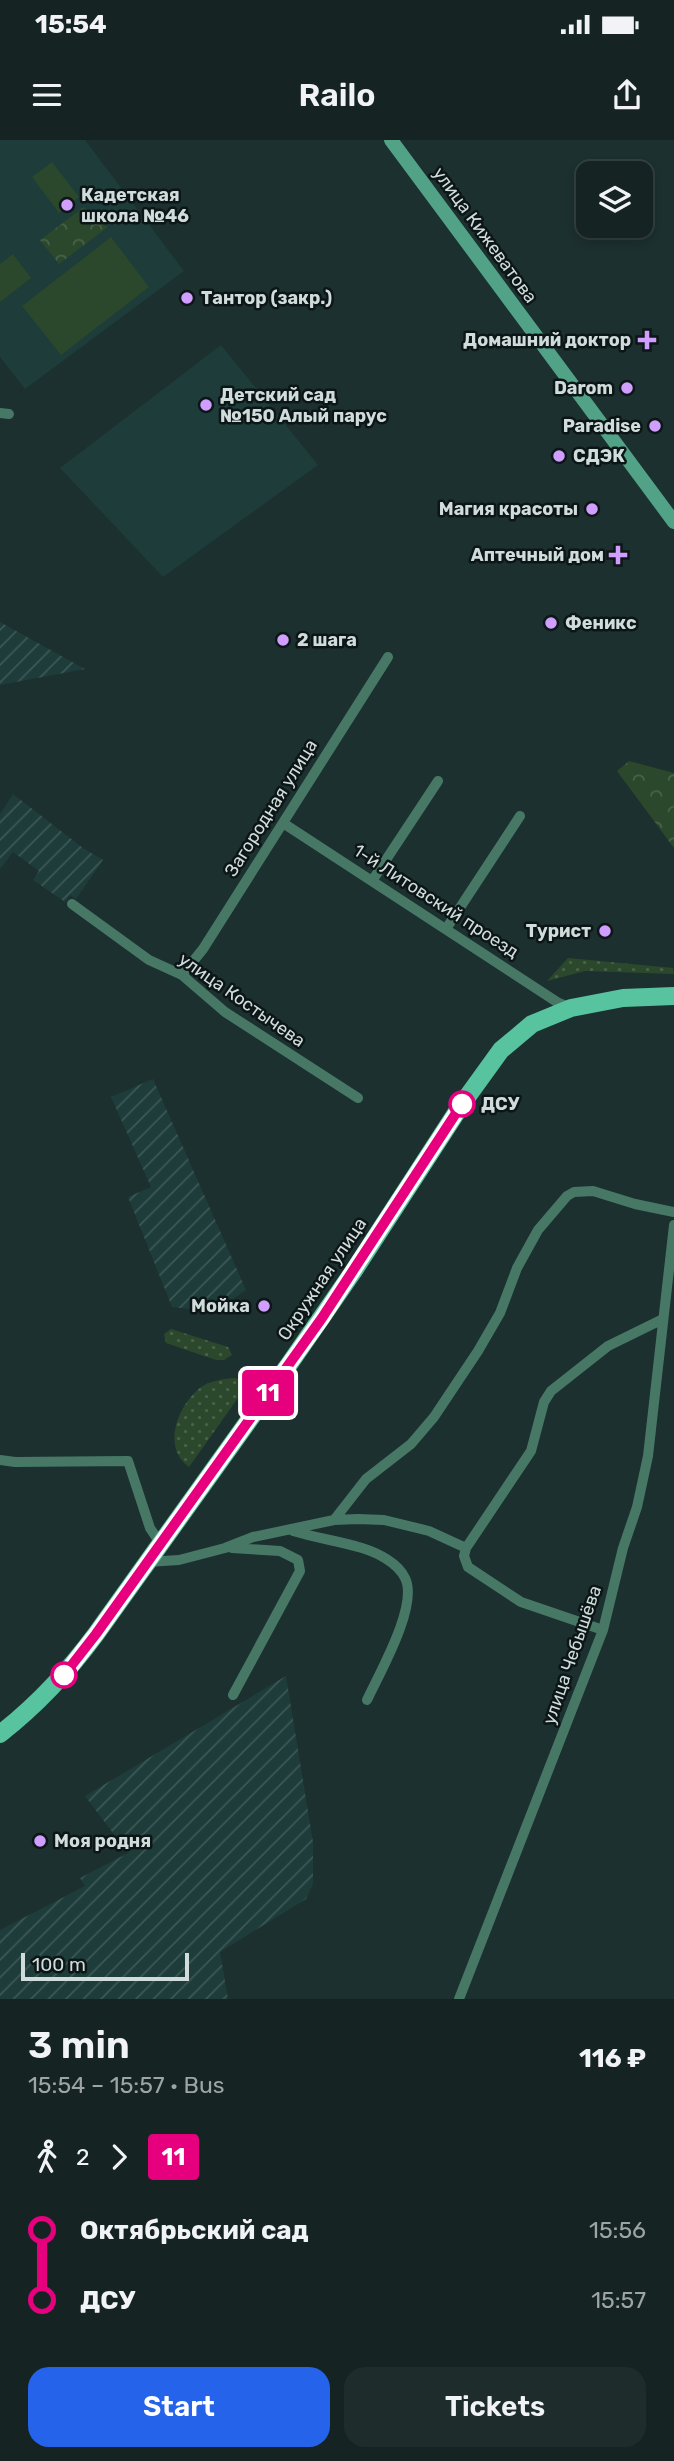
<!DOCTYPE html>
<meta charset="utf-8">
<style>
:root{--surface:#152423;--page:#1e2c2b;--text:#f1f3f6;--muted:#9da4a6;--line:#344141;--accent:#2563eb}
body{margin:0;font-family:Rubik,sans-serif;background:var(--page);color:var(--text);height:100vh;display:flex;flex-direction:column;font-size:26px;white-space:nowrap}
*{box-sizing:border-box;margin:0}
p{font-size:23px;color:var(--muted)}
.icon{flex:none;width:38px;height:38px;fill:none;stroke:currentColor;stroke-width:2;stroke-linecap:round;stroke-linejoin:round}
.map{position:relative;height:1859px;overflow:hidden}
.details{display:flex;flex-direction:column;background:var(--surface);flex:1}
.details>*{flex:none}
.badge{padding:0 14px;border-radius:5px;font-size:24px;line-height:46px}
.controls{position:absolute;left:576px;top:21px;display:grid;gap:14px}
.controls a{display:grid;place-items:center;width:77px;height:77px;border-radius:14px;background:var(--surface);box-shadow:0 4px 10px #0003,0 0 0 2px var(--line);font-size:35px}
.scale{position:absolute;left:21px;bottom:18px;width:168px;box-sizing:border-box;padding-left:7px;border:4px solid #d0dcdb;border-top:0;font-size:19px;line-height:24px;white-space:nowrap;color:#d0dcdb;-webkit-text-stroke:5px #0d1616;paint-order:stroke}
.map>.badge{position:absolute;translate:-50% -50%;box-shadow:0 0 0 4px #fff}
.legs{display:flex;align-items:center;gap:10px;height:77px;padding:0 28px;font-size:23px}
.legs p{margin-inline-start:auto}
.overview{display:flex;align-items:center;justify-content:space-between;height:119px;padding:0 28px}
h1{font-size:38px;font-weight:600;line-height:52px}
.action{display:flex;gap:14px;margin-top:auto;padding:14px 28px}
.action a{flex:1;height:80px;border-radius:21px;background:var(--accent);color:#fff;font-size:28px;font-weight:600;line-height:80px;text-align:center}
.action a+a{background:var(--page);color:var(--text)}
ul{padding:0 28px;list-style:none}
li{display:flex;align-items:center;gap:24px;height:70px;font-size:26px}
li i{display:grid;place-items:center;width:10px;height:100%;margin:0 9px;background:currentColor}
li i::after{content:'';width:18px;height:18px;margin:-9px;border:5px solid;border-radius:50%;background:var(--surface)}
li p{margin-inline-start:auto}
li:first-child i{background:linear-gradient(#0000 50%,currentColor 0)}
li:last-child i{background:linear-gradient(currentColor 50%,#0000 0)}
.status{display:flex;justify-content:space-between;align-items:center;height:49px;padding:0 35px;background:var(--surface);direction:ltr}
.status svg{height:19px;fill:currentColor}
header{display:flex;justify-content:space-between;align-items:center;height:91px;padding:0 28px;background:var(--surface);font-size:32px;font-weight:600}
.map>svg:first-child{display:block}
</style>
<div class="status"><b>15:54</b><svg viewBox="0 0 49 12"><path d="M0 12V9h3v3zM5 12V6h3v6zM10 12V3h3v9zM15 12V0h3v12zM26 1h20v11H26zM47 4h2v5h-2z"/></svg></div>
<header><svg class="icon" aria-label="menu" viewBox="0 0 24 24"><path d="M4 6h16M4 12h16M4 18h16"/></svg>Railo<svg class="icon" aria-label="share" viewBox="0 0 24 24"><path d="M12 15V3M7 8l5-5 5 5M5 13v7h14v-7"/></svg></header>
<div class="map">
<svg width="674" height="1859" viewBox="0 0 674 1859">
<defs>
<pattern id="industrial-furrows" width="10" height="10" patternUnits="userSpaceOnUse" patternTransform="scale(1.75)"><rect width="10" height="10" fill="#1d3c3a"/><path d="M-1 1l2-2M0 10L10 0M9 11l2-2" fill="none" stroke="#3d5856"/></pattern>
<pattern id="grass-dots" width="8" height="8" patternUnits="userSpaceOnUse" patternTransform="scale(1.75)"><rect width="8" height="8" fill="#2b482c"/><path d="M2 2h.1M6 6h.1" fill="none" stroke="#49624a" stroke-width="1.8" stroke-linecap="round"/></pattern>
<pattern id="forest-crowns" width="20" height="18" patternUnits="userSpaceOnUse" patternTransform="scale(1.75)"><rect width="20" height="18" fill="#2b482c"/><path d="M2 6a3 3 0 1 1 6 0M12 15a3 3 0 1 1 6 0" fill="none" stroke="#49624a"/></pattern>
</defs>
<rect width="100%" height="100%" fill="#1c302f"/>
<!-- built -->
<path fill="#1d3c3a" d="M0,0H85L184,131L25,249L0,217Z
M221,205L318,325L163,437L60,328Z"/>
<!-- industrial -->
<path fill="url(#industrial-furrows)" d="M0,482L85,529L0,545Z
M13,654L83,708L103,720L76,759L70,755L65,762L33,740L39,731L13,712L0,729V674Z
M153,939L246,1150L214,1172L172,1167L128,1057L151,1047L111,957Z
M286,1536L313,1702V1744L306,1759L220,1812L228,1859H0V1790L85,1746L80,1738L128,1713L85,1656Z"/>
<!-- grass -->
<path fill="url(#grass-dots)" d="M568,818L673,828L674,834L585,831L547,841Z
M171,1189L228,1207L232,1215L224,1220H216L166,1203L164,1194Z
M233,1238L250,1241L189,1327C161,1307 178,1265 201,1247C210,1241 222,1239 233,1238Z"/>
<!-- forest -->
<path fill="url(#forest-crowns)" d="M84,67L108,87L59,124L40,100Z
M629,621L674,633V708L617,631Z"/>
<!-- pitch -->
<path fill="#2b482c" d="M52,22L79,57L59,73L32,37Z
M111,97L149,147L61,215L22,166Z
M13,114L31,138L0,162V124Z"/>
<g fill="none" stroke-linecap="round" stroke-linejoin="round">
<!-- street -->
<path stroke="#477866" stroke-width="10" d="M0,273L9,274
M283,683L557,862L571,868
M372,741L438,641
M72,764L149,820L182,835L225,872L358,958
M446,789L520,676
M182,835L203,809L388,517
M0,1320L15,1322L128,1321L150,1388L160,1403
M334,1380L366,1339L411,1304L434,1277L478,1211L500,1173L517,1128L538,1090L567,1056L574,1052L593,1051L635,1064L674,1072
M293,1391C316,1398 339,1401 362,1408C378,1413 398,1423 405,1438C419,1465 379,1534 367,1560
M232,1408L280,1411L298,1420L300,1431L233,1555
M147,1422L179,1420L225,1408L253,1397L334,1380L358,1379L384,1380L429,1391L466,1408
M603,1490L521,1462L468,1427L464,1416L466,1408L531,1311L544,1262L551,1251L608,1206L663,1179
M459,1859L603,1490L623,1408L637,1367L648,1316L674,1085"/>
<!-- secondary -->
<path stroke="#51a286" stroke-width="14" d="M391,0L674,382"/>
<!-- primary -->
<path stroke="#57c39f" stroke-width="18" d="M0,1594C37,1565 68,1532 96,1494L290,1223L353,1132L462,964L501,910L532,884L571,868L623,858L674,856"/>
</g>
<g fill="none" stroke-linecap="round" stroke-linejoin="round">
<!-- line-1 casing -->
<g stroke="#fff" stroke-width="16">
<path id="line-1" d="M64,1535L96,1494L322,1178L462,964"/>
</g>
<!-- line-1 -->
<use href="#line-1" stroke="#e6007e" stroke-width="10"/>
</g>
<!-- markers -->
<g fill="#cf9eff" stroke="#0d1616" stroke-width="2.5">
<circle cx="67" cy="65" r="7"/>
<circle cx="187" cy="158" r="7"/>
<path d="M643.5 189.5h7v7h7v7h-7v7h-7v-7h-7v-7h7z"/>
<circle cx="627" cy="248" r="7"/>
<circle cx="206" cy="265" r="7"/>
<circle cx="655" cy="286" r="7"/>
<circle cx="559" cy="316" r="7"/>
<circle cx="592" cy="369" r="7"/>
<path d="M614.5 404.5h7v7h7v7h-7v7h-7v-7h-7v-7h7z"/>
<circle cx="551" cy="483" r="7"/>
<circle cx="283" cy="500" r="7"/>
<circle cx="605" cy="791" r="7"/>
<circle cx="264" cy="1166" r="7"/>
<circle cx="40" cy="1701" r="7"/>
</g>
<g fill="#fff" stroke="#e6007e" stroke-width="3.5">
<circle cx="462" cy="964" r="12"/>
<circle cx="64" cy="1535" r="12"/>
</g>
<g text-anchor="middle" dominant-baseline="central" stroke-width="5" stroke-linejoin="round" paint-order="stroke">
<!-- poi labels -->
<g font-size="18" font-weight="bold" fill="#d0dcdb" stroke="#0d1616" text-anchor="start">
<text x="81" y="55">Кадетская<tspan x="81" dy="21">школа №46</tspan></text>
<text x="201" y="158">Тантор (закр.)</text>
<text x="631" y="200" text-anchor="end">Домашний доктор</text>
<text x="613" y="248" text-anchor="end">Darom</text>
<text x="220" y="255">Детский сад<tspan x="220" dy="21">№150 Алый парус</tspan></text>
<text x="641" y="286" text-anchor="end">Paradise</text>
<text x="573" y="316">СДЭК</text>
<text x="578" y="369" text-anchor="end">Магия красоты</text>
<text x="604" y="415" text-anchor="end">Аптечный дом</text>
<text x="565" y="483">Феникс</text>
<text x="297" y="500">2 шага</text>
<text x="591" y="791" text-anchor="end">Турист</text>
<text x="250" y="1166" text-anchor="end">Мойка</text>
<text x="54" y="1701">Моя родня</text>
</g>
<!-- street labels -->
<g font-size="18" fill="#d0dcdb" stroke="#0d1616">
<text transform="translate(485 95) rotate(54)">улица Кижеватова</text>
<text transform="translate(271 668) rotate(-58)">Загородная улица</text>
<text transform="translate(436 761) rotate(33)">1-й Литовский проезд</text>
<text transform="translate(242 860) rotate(35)">улица Костычева</text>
<text transform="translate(322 1139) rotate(-56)">Окружная улица</text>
<text transform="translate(572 1515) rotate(-71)">улица Чебышёва</text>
</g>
<!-- stop labels -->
<g font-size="18" font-weight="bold" fill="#d0dcdb" stroke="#0d1616" text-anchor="start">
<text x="481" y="964">ДСУ</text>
</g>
</g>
</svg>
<div class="controls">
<a><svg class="icon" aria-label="layers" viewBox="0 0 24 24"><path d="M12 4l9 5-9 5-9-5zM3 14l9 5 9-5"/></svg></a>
</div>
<div class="scale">100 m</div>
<b class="badge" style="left:268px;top:1253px;background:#e6007e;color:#fff">11</b>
</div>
<section class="details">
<div class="overview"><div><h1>3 min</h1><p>15:54 – 15:57 · Bus</p></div><b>116 ₽</b></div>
<div class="legs"><svg class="icon" aria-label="walk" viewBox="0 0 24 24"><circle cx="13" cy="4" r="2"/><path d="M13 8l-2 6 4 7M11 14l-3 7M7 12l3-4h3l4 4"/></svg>2<svg class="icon" aria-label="forward" viewBox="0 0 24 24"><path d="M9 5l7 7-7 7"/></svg><b class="badge" style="background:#e6007e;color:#fff">11</b></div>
<ul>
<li><i style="color:#e6007e"></i><b>Октябрьский сад</b><p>15:56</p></li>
<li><i style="color:#e6007e"></i><b>ДСУ</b><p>15:57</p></li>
</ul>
<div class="action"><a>Start</a><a>Tickets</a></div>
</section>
